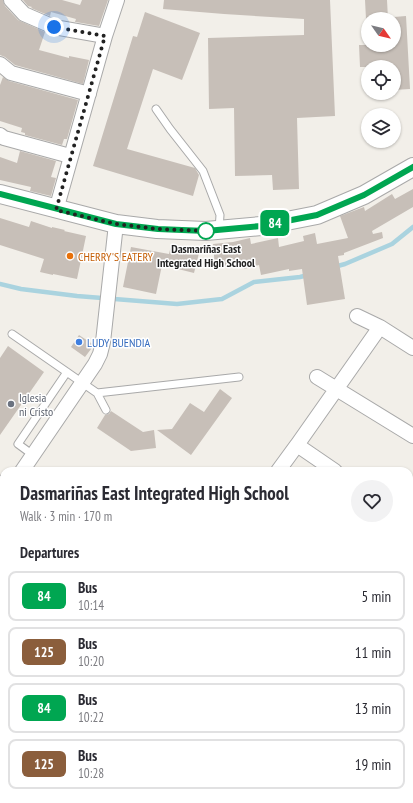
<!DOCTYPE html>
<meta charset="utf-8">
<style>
:root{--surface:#fff;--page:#f2f2f3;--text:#2b2b33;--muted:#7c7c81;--line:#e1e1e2}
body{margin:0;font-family:"PT Sans Narrow",sans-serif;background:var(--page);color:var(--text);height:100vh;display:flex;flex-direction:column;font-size:15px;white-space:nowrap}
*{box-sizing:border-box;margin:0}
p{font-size:13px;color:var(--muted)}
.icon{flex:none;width:22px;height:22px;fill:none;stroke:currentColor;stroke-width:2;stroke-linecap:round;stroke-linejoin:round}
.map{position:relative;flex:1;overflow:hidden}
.details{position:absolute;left:0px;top:467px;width:413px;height:336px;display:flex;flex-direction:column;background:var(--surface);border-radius:12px 12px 0 0;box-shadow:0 1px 3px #0004}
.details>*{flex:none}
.badge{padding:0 8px;border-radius:6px;font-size:14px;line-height:26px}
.needle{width:26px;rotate:124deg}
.tools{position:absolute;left:361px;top:12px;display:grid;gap:8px}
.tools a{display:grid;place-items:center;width:40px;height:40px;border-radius:50%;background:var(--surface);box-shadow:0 1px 3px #0004;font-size:20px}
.you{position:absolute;width:20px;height:20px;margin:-10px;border:3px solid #fff;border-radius:50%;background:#1a73e8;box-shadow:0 0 0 6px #1a73e833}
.map>.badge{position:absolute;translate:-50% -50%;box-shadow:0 0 0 2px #fff}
h2{padding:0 20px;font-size:15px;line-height:36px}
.round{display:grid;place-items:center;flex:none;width:42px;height:42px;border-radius:21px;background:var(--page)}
.head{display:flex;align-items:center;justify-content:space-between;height:68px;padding:0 20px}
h1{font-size:19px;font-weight:600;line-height:30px}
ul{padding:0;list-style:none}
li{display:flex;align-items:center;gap:12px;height:50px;margin:0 8px 6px;padding:0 12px;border:2px solid var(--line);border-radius:8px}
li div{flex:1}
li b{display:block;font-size:15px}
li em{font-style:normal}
li .badge{min-width:44px;font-weight:700;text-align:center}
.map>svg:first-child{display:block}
</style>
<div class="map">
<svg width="413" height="803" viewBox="0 0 413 803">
<rect width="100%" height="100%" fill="#f2efe9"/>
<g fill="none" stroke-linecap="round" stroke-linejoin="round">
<!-- stream -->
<path stroke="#aad3df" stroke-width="4.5" d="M334,267L345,264L392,244L413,227
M0,284L21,289L77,296L177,304L222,299L254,282L300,277L308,275"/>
</g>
<!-- building -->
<path fill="#c7bfb8" d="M0,0H3L5,6L18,20L45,32L39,50L69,58V56L89,60L83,84L15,65L5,57L0,55Z
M23,0H62L80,5L82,0H108L99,26L76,22H75L76,19L51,12L50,16L31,8L32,7L28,6Z
M164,0H330L335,116L297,118L299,189L273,190L272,175L235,176L234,108L209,109L208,38L304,35V19L224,14L163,9Z
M365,0H387L388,19H366Z
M145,12L200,33L182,80L153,69L127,149L195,168L199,175L193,196L93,166L133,36L137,37Z
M406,16L410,89L394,90V67H360L359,45H394V17Z
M3,77L9,81L78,100L67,139H64L62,145L25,135V133L21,132L22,128L0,121V85Z
M20,151L56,161L51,177L56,178L51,196L30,191L31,187L0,180V157L17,163Z
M413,189V207L372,231L373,234L382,232L383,238L344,253V255L338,256L345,299L307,305L302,269L289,271V269L261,275L259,265L244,269L243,264L215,267L213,244L233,242L250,238L251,244L278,238L279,247L304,241L303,236L315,233L317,244L348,238L340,216L364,207L365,211L392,194L395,199Z
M0,218L29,227L31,221L52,228V227L65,230L64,231L86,236L77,279L53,274V275L40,272L44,259L0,245Z
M171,246L199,253L194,273L162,265L156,294L123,287L131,247L169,254Z
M79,335L94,345L85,357L71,347Z
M8,346L44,372L0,435V358Z
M220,389L232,398L191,455L157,430L172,429L190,403L204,412Z
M111,411L143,432L154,430L156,448L131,451L97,428L105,415L109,414Z"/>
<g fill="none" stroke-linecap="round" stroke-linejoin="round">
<!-- service casing -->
<g stroke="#a9a9a9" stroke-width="9">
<path id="service" d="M156,109L170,129L203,171L220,215L219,230
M12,334L97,393L106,410
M97,393L239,377
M33,455L18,444L67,372"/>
</g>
<!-- minor casing -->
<g stroke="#a9a9a9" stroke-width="16">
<path id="minor" d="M11,0L24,14L54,27L105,36
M0,64L11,73L89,94
M0,135L4,138L70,156
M56,210L105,36L117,0
M357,316L380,327L413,348
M317,377L413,436
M22,471L95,364L100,354L103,342L116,224
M278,471L297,445
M335,471L297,445L380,327
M0,493L1,487L4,482
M0,503L4,502
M409,522L413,525
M0,560L4,563
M409,593L413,576
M0,647L4,650
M0,739L4,733
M409,779L413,781
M341,799L347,803
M264,803L266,799"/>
</g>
<!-- tertiary casing -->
<g stroke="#a9a9a9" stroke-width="20">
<path id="tertiary" d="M0,194L116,224L157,229L206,231L261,226L317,215L364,195L413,167"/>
</g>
<!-- service -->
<use href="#service" stroke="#fff" stroke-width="7"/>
<!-- minor -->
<use href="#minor" stroke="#fff" stroke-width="14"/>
<!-- tertiary -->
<use href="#tertiary" stroke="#fff" stroke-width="18"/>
</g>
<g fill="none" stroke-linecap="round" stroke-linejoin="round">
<!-- line casing -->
<g stroke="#fff" stroke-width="9">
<path id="line" d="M0,194L116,224L158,229L206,231L261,226L317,215L364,195L413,167"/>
</g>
<!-- line -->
<use href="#line" stroke="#00a651" stroke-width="6"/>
<!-- walk -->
<path stroke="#222" stroke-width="4" stroke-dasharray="0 7.2" d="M54,27L105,36L56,210L116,224L158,229L206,231"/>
</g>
<!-- markers -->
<circle fill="#fff" stroke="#00a651" stroke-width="2" cx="206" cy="231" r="8"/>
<circle fill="#e8710a" stroke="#fff" stroke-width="1.5" cx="70" cy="256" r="4"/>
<circle fill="#3f7fe0" stroke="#fff" stroke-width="1.5" cx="79" cy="342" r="4"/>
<circle fill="#6b7280" stroke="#fff" stroke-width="1.5" cx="11" cy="404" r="4"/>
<g text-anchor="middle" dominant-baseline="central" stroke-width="3" stroke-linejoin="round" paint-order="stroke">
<!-- stop labels -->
<g font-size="12" font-weight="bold" fill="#222" stroke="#fff">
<text x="206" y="248">Dasmariñas East<tspan x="206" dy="14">Integrated High School</tspan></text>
</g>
<!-- food labels -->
<g font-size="12" fill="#c56008" stroke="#fff" text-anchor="start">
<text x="78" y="256">CHERRY'S EATERY</text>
</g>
<!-- shop labels -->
<g font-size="12" fill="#366cbe" stroke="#fff" text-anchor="start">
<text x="87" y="342">LUDY BUENDIA</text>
</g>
<!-- worship labels -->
<g font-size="12" fill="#5b616d" stroke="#fff" text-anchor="start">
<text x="19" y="397">Iglesia<tspan x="19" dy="14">ni Cristo</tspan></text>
</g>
</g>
</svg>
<div class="tools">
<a><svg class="needle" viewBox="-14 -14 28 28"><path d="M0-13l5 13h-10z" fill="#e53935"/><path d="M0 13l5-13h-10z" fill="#7c7c81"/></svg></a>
<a><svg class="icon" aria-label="locate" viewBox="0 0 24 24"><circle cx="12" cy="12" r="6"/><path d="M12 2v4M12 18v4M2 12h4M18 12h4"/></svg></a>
<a><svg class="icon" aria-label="layers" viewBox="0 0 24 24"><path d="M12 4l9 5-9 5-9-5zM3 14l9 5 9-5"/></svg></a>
</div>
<div class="you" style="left:54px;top:27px"></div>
<b class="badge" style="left:275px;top:223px;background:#00a651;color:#fff">84</b>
<section class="details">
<div class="head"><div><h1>Dasmariñas East Integrated High School</h1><p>Walk · 3 min · 170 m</p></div><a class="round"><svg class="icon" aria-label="heart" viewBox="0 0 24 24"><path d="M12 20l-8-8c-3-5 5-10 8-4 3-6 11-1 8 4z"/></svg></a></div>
<h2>Departures</h2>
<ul>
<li><span class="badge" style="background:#00a651;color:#fff">84</span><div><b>Bus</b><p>10:14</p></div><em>5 min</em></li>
<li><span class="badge" style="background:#8b5e3c;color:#fff">125</span><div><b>Bus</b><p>10:20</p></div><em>11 min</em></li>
<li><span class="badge" style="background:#00a651;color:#fff">84</span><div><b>Bus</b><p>10:22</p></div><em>13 min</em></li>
<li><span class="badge" style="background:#8b5e3c;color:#fff">125</span><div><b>Bus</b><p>10:28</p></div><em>19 min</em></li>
</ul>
</section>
</div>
